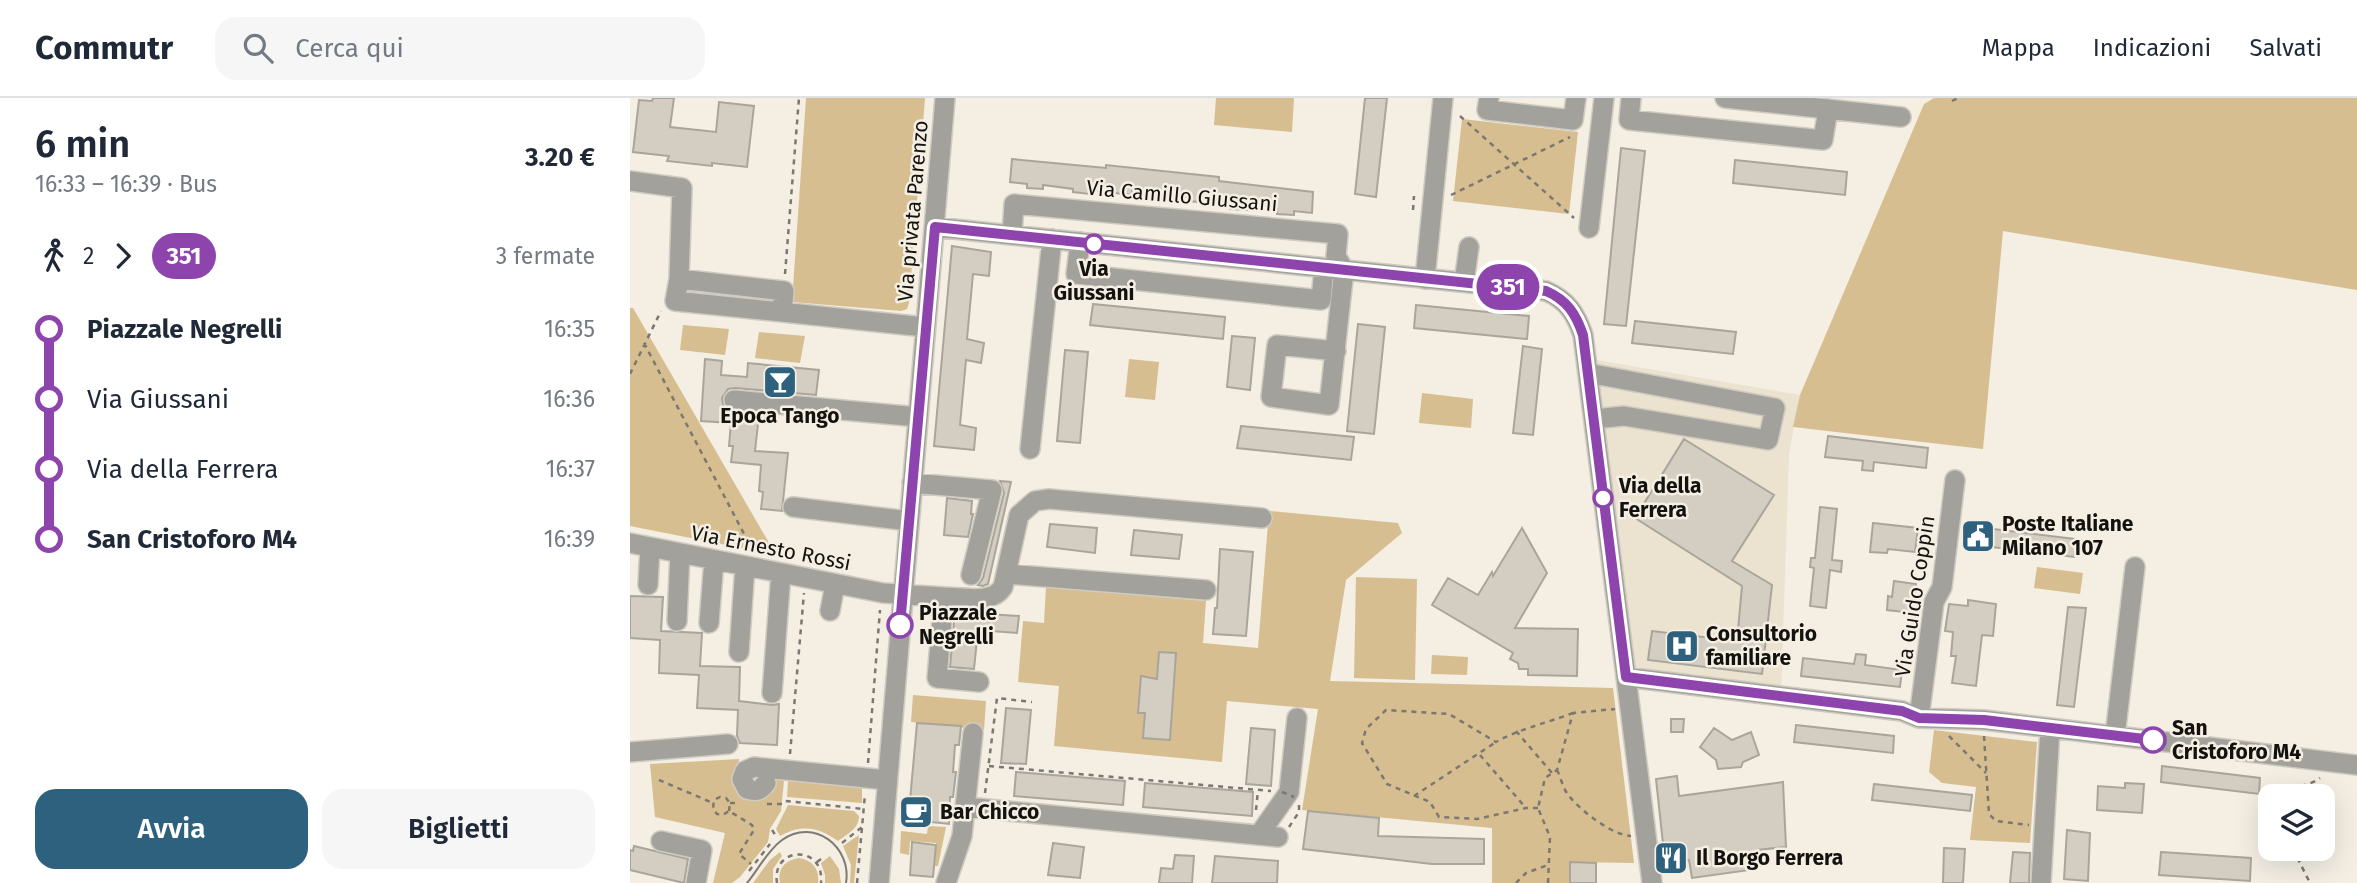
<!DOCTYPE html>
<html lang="it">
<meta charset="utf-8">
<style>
:root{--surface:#fff;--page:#f6f6f7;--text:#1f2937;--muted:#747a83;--line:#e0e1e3;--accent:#2d617d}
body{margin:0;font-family:"Fira Sans",sans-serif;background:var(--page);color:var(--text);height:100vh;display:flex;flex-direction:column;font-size:26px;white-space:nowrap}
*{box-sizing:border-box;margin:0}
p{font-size:23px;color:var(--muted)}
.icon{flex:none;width:38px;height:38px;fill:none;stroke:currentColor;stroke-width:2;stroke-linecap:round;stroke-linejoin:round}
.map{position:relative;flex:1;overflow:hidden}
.side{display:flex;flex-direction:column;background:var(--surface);width:630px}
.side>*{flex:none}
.badge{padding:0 14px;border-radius:23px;font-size:24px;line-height:46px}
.buttons{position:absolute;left:1628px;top:686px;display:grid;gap:14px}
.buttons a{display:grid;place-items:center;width:77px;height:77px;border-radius:14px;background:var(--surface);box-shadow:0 7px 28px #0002;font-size:35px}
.map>.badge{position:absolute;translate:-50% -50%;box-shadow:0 0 0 4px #fff}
.legs{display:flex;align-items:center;gap:10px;height:77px;padding:0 35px;font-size:23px}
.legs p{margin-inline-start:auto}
.overview{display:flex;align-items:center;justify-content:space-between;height:119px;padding:0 35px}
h1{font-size:38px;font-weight:600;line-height:52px}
.cta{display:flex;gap:14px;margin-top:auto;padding:14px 35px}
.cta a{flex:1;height:80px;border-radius:21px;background:var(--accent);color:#fff;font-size:28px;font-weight:600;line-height:80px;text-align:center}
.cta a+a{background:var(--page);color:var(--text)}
ul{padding:0 35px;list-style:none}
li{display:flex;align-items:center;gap:24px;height:70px;font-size:26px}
li i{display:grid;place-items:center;width:10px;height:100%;margin:0 9px;background:currentColor}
li i::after{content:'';width:18px;height:18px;margin:-9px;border:5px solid;border-radius:50%;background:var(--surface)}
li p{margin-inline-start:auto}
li:first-child i{background:linear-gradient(#0000 50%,currentColor 0)}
li:last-child i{background:linear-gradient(currentColor 50%,#0000 0)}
header{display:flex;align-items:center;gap:42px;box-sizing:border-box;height:98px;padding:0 35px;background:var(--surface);border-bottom:2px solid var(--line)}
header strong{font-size:33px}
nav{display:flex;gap:38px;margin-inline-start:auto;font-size:24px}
.search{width:490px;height:63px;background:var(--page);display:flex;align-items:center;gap:18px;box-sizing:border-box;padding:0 24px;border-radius:21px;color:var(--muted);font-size:26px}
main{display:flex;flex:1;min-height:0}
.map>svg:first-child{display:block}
</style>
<header>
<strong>Commutr</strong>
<div class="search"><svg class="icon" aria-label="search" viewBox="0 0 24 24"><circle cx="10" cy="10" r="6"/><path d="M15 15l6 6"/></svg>Cerca qui</div>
<nav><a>Mappa</a><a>Indicazioni</a><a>Salvati</a></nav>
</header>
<main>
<section class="side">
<div class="overview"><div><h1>6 min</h1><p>16:33 – 16:39 · Bus</p></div><b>3.20 €</b></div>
<div class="legs"><svg class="icon" aria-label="walk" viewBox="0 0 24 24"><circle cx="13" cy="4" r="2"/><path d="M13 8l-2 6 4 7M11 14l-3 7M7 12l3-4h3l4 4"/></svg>2<svg class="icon" aria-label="forward" viewBox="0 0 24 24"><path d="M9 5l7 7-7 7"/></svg><b class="badge" style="background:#8e44ad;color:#fff">351</b><p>3 fermate</p></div>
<ul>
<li><i style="color:#8e44ad"></i><b>Piazzale Negrelli</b><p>16:35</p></li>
<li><i style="color:#8e44ad"></i><span>Via Giussani</span><p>16:36</p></li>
<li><i style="color:#8e44ad"></i><span>Via della Ferrera</span><p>16:37</p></li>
<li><i style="color:#8e44ad"></i><b>San Cristoforo M4</b><p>16:39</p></li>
</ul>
<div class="cta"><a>Avvia</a><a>Biglietti</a></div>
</section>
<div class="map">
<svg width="1727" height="785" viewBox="0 0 1727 785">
<rect width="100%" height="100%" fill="#f4eee3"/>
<!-- built -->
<path fill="#ebe2d0" d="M961,261L1170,297L1159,356L1151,596L1001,578Z"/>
<!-- green -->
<path fill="#d6be90" d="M176,0H295L279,205L277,211L271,213L162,204Z
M586,0H664L662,34L584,27Z
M1304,0H1727V192L1373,133L1353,351L1163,329L1170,297L1294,6Z
M832,21L948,34L939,116L823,103Z
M0,210H3L146,457L0,428Z
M53,227L99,231L95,257L50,252Z
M129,234L175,238L170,265L125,260Z
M499,261L529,264L525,302L495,299Z
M792,295L843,301L841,330L789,325Z
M639,413L768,425L772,435L716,482L700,583L983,590L1004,765L941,764L940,785H862V730L672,712L688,611L597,603L592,664L424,648L429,588L388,584L393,523L414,525L416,489L576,503L573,545L628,550Z
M1407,469L1453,475L1450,496L1404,490Z
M726,479L787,481L785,582L724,580Z
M802,557L838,559L837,577L801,576Z
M283,597L356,603L354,632L281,624Z
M1304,632L1407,644L1400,745L1340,742L1346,689L1312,685L1299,674Z
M109,661C109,669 103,677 104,685C105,700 121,702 132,701L144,687L145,681L154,683L151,713L140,731L138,744L110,779L102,785H83L95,735L25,719L20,666Z
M158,683L232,690V705L157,699Z
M158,707L224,713L229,718C229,731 217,736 208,743C189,729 171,726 150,738L146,731Z
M298,728L316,729L308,768H305L306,745L280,743L279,757L270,755L271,733L297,736Z
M229,737L224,785H220L221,767L213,748Z
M150,754L152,758L143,771V785H123L140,762Z
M200,758L209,771L211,785H195V777L191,765Z
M169,760C182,762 190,771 188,785H150C147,771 155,762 169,760Z"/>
<!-- building -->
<path fill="#d3cdc2" stroke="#aaa59b" stroke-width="2" d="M23,0H44L40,29L86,34L89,4L124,8L117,69L82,65V68L37,63L39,58L3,54L9,2L22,3Z
M735,0H757L746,99L725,96Z
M991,50L1015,53L996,228L974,226Z
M382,61L476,70V67L589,79V83L683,94L682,115L664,113V117L647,116V111L617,108V112L600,111V107L559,103L560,99L539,97V101L522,99V95L502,93V97L461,92L460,96L443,94V91L413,87V91L397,90V86L380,84Z
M1105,62L1217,74L1215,97L1103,85Z
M322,148L361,154L359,178L343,176L337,241L354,245L351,265L336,262L330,327L346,330L344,352L304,348Z
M463,206L595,219L593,241L460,227Z
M786,207L899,218L897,241L784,230Z
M1005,223L1106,234L1103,256L1002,245Z
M728,226L755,229L744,336L717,333Z
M602,238L625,240L620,292L597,289Z
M893,248L912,251L903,337L883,335Z
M435,252L458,254L450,345L427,343Z
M75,261L92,263L91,277L117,279L118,265L189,272L186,297L105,290L98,291L92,300L93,306L98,312L129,317L125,353L158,355L152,413L131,411L133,394L129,393L131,367L101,364L103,348H99L101,325L71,323Z
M611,328L724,339L721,362L607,350Z
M1198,338L1298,350L1296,370L1244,364L1243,373L1232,372L1233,363L1195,359Z
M1054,341L1144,397L1102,463L1142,487L1132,576L1018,562L1022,533L1107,543L1112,488L1005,420Z
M370,383L381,384L358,486L353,488L348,487L353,480L374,395Z
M317,400L342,403L341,416H343L338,439L314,437Z
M1190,409L1207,411L1202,462L1212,463L1211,474L1200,472L1196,510L1180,508L1184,470L1180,469L1181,460H1185Z
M1243,425L1288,430L1285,454L1258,451L1257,455L1240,454Z
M420,426L467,430L465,455L417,449Z
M1347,429L1446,441L1444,459L1345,447Z
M892,430L917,475L885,530L948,531L947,578L898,577V571H889L888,565L880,561L883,555L802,507L818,480L848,497L862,474L863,478Z
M504,432L552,437L549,461L501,457Z
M590,451L623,454L616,538L583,536L585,510H587Z
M1264,483L1286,486L1283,515L1257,512L1258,498L1262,499Z
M0,498L33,499L31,533L72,535L70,568L110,569L109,603L142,607L149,606L147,647L110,645L107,638L108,612L67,610L69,577L29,575L30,542L0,540Z
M1338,502L1366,506L1363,538L1352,537L1346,588L1322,585L1326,558H1321L1323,534L1315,533L1319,506L1338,508Z
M1438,509L1456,510L1444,609L1427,607Z
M325,514L389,518L387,535L348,532L344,571L320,569Z
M529,554L546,555L540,642L513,640L515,615H508L511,578L527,581Z
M1226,556L1236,557L1235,567L1272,572L1270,589L1171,578L1173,560L1224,566Z
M376,610L401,612L396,666L371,665Z
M1041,621H1054L1053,634H1041Z
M287,625L331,628L329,647H325L323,674H326L323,699H320L319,726L292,723L291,727L278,725Z
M1166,627L1264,638L1263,655L1164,644Z
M621,630L645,632L641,688L616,686Z
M1084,630L1102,642L1121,634L1129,657L1113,664L1111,669L1088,671L1086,662L1070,649Z
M1532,668L1630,680L1629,696L1531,684Z
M386,674L495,683L493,707L384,698Z
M1047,678L1049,698L1153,684L1156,749L1127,752V771L1062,780L1059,762L1035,764L1026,681Z
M515,685L623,694L622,718L513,709Z
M1495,685L1514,686L1512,715L1467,712L1468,688L1495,690Z
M1244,686L1342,697L1340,713L1242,702Z
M678,713L749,720L748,738L854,741V766H802L673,751Z
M1437,732L1460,735L1458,783L1434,781Z
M282,744L306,747L303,779L280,777Z
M423,745L454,749L450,780L418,777Z
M4,748L58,761L54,785L0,772V752L3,753Z
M1314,750L1335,751L1333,785H1313Z
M1383,754L1400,755L1399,785H1380Z
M1531,754L1621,760L1620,783L1529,777Z
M545,757L564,758L562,785H529L531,770L543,771Z
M585,758L648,763L647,785H582Z
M940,764L966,765V785H940Z"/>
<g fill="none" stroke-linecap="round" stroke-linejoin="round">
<!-- minor casing -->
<g stroke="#d0cbc1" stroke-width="22">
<path id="minor" d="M859,0L857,12L943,22L946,0
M1001,0L999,22L1193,42L1198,11
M1095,0L1271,19
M0,83L52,90L49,181L45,203L295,229
M305,129L916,193C937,202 946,216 953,237L1022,785
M959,130L974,0
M382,137L384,106L708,136L706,158L714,172L699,307L641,299L647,247L706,253
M450,144L446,176L691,202L694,170
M49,181L154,193L152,214
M795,181L813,0
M834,184L839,149
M958,275L1145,310L1138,342L994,318L964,321
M104,302L288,319
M400,351L422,141
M282,385L362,392L341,477
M163,409L279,423
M0,445L253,495L314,499L307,580L349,584
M376,476L576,492
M18,487L20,449
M314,499C333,499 362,507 373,489L389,417L405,403L419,401L632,420
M200,513L205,486
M47,523L50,455
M79,525L84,462
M109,554L115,468
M996,579L1272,613L1289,620L1354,622L1727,667
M142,595L151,475
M1289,620L1304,504L1312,489L1325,382
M1485,638L1505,469
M0,654L98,646
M136,685C130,693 126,694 117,691L112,681L115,673L124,669L257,682
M336,709L648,739
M629,737L659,694L667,620
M31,743L72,752L66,785
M249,785L315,0
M316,785L332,738L343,635
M1411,785L1420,631"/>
</g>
<!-- path -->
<path stroke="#7b7771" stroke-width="2.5" stroke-dasharray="5 5" stroke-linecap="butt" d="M1322,3L1328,0
M830,18L944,120
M821,97L940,39
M783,112L784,98
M155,176L169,0
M14,245L123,453
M0,276L31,213
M886,633L922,675
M1319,638L1356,675
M1354,638L1359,716L1366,723L1399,727
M160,656L174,495
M850,657L896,710
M238,665L250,512
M359,668L641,693
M927,672C931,680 933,691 939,698C951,713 982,737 1001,738
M29,682L83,705
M355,695L367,600L402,604
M784,698L866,644
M1654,698C1663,686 1679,689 1690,680
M100,705H110
M137,706H152L155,703L234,711
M908,710H896L847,721L809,719L800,704L757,686L732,645L736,631L756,612L819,616L866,644C889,631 917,625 943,615
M626,712L628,692
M99,713L100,705L96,700L90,699L84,702L83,711L87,716L93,717L99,713L122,727L124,732L109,756L121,766
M659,729L669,714V707
M142,732L146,738
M212,745L232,729
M1663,751L1680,785
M187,764L195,758
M119,773L140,746
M147,785C141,748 195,746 191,785
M227,785L235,696
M886,785L896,775L918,767
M918,785L920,739L908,710L915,680L927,672L943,615L985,611"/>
<!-- minor -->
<use href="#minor" stroke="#a3a19c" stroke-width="19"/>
<!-- tram -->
<path stroke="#7f7b74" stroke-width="2" d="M117,785C128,772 137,753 152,742C184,719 222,749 216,785"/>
<!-- path-bridge -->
<path stroke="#7b7771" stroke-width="2.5" stroke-dasharray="5 5" stroke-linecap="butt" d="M652,694L664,699"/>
</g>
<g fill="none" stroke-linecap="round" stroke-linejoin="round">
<!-- line-1 casing -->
<g stroke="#fff" stroke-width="16">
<path id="line-1" d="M270,527L305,129L916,193C937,202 946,216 953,237L996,579L1272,613L1289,620L1354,622L1523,642"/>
</g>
<!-- line-1 -->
<use href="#line-1" stroke="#8e44ad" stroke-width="10"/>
</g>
<!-- icons -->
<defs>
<g id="bar-square" transform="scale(1.75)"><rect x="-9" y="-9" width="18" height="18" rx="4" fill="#2d617d" stroke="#f4eee3"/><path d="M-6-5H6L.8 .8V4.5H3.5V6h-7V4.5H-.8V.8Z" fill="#fff"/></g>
<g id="civic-square" transform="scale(1.75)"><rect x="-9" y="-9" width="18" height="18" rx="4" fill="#2d617d" stroke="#f4eee3"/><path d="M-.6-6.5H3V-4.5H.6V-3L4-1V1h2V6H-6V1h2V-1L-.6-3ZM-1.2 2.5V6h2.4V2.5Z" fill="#fff"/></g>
<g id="hospital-square" transform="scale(1.75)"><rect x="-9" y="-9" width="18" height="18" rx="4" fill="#2d617d" stroke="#f4eee3"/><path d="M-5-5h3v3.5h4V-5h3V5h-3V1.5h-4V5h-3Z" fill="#fff"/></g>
<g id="cafe-square" transform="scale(1.75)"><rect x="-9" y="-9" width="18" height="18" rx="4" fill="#2d617d" stroke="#f4eee3"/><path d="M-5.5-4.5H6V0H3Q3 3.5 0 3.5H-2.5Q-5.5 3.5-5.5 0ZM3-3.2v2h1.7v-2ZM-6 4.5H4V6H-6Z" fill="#fff"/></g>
<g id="restaurant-square" transform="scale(1.75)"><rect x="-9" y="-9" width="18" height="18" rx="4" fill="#2d617d" stroke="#f4eee3"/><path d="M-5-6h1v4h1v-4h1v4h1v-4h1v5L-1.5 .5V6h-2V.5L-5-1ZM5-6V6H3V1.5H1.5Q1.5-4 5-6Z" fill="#fff"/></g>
</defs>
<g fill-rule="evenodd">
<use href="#bar-square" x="150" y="284"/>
<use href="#civic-square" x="1348" y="438"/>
<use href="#hospital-square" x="1052" y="548"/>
<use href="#cafe-square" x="286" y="714"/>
<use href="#restaurant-square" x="1041" y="760"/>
</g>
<!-- markers -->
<g fill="#fff" stroke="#8e44ad" stroke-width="3.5">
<circle cx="464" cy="146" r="9"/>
<circle cx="973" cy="400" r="9"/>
<circle cx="270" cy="527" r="12"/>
<circle cx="1523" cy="642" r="12"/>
</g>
<g text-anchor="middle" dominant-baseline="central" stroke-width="5" stroke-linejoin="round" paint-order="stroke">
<!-- street labels -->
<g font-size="21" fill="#14120f" stroke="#f4eee3">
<text transform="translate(552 98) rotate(5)">Via Camillo Giussani</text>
<text transform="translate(283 113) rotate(-85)">Via privata Parenzo</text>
<text transform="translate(141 450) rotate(11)">Via Ernesto Rossi</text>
<text transform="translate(1285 498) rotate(-81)">Via Guido Coppin</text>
</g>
<!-- stop labels -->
<g font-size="21" font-weight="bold" fill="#14120f" stroke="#f4eee3" text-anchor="start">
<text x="464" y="171" text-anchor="middle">Via<tspan x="464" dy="24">Giussani</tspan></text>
<text x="989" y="388">Via della<tspan x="989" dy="24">Ferrera</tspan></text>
<text x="289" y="515">Piazzale<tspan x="289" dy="24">Negrelli</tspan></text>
<text x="1542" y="630">San<tspan x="1542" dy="24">Cristoforo M4</tspan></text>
</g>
<!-- poi labels -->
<g font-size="21" font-weight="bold" fill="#14120f" stroke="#f4eee3" text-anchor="start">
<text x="150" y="318" text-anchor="middle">Epoca Tango</text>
<text x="1372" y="426">Poste Italiane<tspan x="1372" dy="24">Milano 107</tspan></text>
<text x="1076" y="536">Consultorio<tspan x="1076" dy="24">familiare</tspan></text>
<text x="310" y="714">Bar Chicco</text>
<text x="1066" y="760">Il Borgo Ferrera</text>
</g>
</g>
</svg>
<div class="buttons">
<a><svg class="icon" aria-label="layers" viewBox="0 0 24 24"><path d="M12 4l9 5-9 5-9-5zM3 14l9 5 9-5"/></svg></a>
</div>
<b class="badge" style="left:878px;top:189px;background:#8e44ad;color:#fff">351</b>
</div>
</main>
